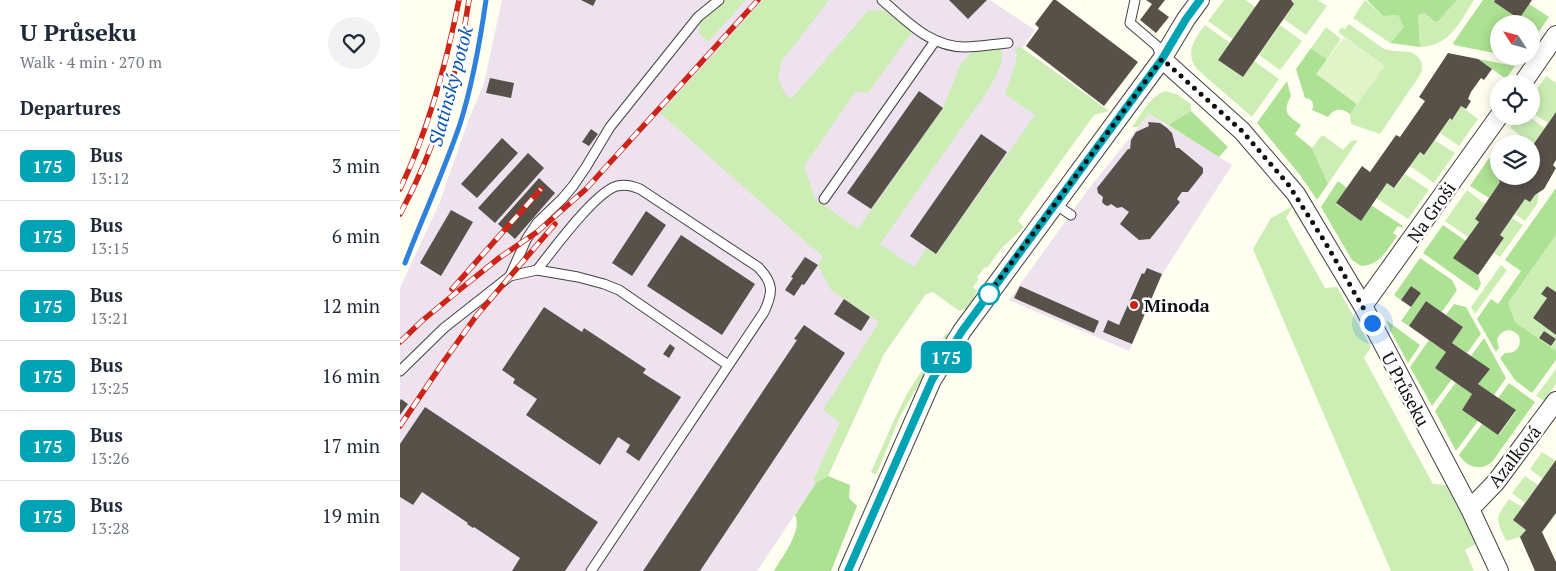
<!DOCTYPE html>
<meta charset="utf-8">
<style>
:root{--surface:#fff;--page:#f2f2f3;--text:#1f2937;--muted:#747a83;--line:#e0e1e3}
body{margin:0;font-family:"PT Serif",serif;background:var(--page);color:var(--text);height:100vh;display:flex;flex-direction:column;font-size:19px;white-space:nowrap}
*{box-sizing:border-box;margin:0}
p{font-size:16px;color:var(--muted)}
.icon{flex:none;width:28px;height:28px;fill:none;stroke:currentColor;stroke-width:2;stroke-linecap:round;stroke-linejoin:round}
.map{position:relative;flex:1;overflow:hidden}
.sheet{display:flex;flex-direction:column;background:var(--surface);width:400px}
.sheet>*{flex:none}
.badge{padding:0 10px;border-radius:8px;font-size:18px;line-height:32px}
.needle{width:32px;rotate:306deg}
.controls{position:absolute;left:1090px;top:15px;display:grid;gap:10px}
.controls a{display:grid;place-items:center;width:50px;height:50px;border-radius:50%;background:var(--surface);box-shadow:0 2px 12px #0003;font-size:25px}
.you{position:absolute;width:25px;height:25px;margin:-12px;border:4px solid #fff;border-radius:50%;background:#1a73e8;box-shadow:0 0 0 8px #1a73e833}
.map>.badge{position:absolute;translate:-50% -50%;box-shadow:0 0 0 2px #fff}
h2{padding:0 20px;font-size:19px;line-height:45px}
.round{display:grid;place-items:center;flex:none;width:52px;height:52px;border-radius:26px;background:var(--page)}
.head{display:flex;align-items:center;justify-content:space-between;height:85px;padding:0 20px}
h1{font-size:24px;font-weight:700;line-height:38px}
ul{padding:0;list-style:none}
li{display:flex;align-items:center;gap:15px;height:70px;padding:0 20px;border-top:1px solid var(--line)}
li div{flex:1}
li b{display:block;font-size:19px}
li em{font-style:normal}
li .badge{min-width:55px;font-weight:700;text-align:center}
main{display:flex;flex:1;min-height:0}
.map>svg:first-child{display:block}
</style>
<main>
<section class="sheet">
<div class="head"><div><h1>U Průseku</h1><p>Walk · 4 min · 270 m</p></div><a class="round"><svg class="icon" aria-label="heart" viewBox="0 0 24 24"><path d="M12 20l-8-8c-3-5 5-10 8-4 3-6 11-1 8 4z"/></svg></a></div>
<h2>Departures</h2>
<ul>
<li><span class="badge" style="background:#00a3b4;color:#fff">175</span><div><b>Bus</b><p>13:12</p></div><em>3 min</em></li>
<li><span class="badge" style="background:#00a3b4;color:#fff">175</span><div><b>Bus</b><p>13:15</p></div><em>6 min</em></li>
<li><span class="badge" style="background:#00a3b4;color:#fff">175</span><div><b>Bus</b><p>13:21</p></div><em>12 min</em></li>
<li><span class="badge" style="background:#00a3b4;color:#fff">175</span><div><b>Bus</b><p>13:25</p></div><em>16 min</em></li>
<li><span class="badge" style="background:#00a3b4;color:#fff">175</span><div><b>Bus</b><p>13:26</p></div><em>17 min</em></li>
<li><span class="badge" style="background:#00a3b4;color:#fff">175</span><div><b>Bus</b><p>13:28</p></div><em>19 min</em></li>
</ul>
</section>
<div class="map">
<svg width="1156" height="571" viewBox="0 0 1156 571">
<rect width="100%" height="100%" fill="#fffef0"/>
<!-- industrial -->
<path fill="#eee2ee" d="M102,0H590L635,30L622,48L674,85L471,356L413,480L416,483L357,571H0V288L39,204L69,119L84,83Z
M749,114L832,165L763,273L729,351L609,300L687,191Z"/>
<!-- green -->
<path fill="#cceeb5" d="M324,0H346L308,42L299,34C300,14 309,12 324,0Z
M363,0H429L381,62L378,78L385,94L391,99L468,11L484,10L512,32L468,93L456,91L404,166L415,199L458,229L543,108L560,65L572,52L600,47C607,60 595,77 589,89L480,244L514,267L527,248L536,254L635,115L605,94L617,58L615,47L622,48L709,111L694,115L618,221L624,227L601,249L587,268L585,267L577,277L579,279L573,287L577,291L569,308L559,311L533,292L526,294L484,354L428,476L416,483L413,480L440,422L423,410L479,322L431,290L418,265L423,257L260,113Z
M824,0H846L855,7L833,39L808,21Z
M891,0H918L927,6L906,35L884,19L894,4Z
M965,0L983,16L998,15L1004,27L990,43L953,18Z
M1057,0H1074C1059,23 1050,46 1020,47L1018,15L1025,13L1033,22L1037,21Z
M949,24L984,49L994,51L1011,52C1021,57 1025,65 1020,75L980,134L951,124L950,114L984,66L938,32L941,28L945,29Z
M805,25L830,43L818,60L843,77L854,61L879,79L852,117L798,70C784,54 794,39 805,25Z
M880,25L902,41L880,70L859,55Z
M926,27L941,39L927,59L911,48Z
M1146,76L1156,83V112L1148,123L1131,112V97Z
M766,91L778,95L791,104V111L768,125L749,114L738,127H732C741,115 750,95 766,91Z
M1061,106L1078,119L1059,146L1040,133L1050,118L1053,119Z
M1118,116H1128L1145,128L1133,145L1110,128Z
M921,136H924L943,150L951,141L958,140L928,184L912,148Z
M1034,140L1055,153L1034,183L1010,166L1020,152L1025,154Z
M1005,174L1029,190L1008,219L976,198L987,183L995,188Z
M1067,190L1085,204L1075,219L1079,222L1068,237L1045,221Z
M1138,194L1139,195L1137,204L1125,221L1115,214L1125,199L1130,202L1135,195Z
M893,206L886,218L925,288L937,287L971,347L964,358L1033,484L1047,485L1076,544L1065,550L1074,571H991L853,249L871,218Z
M1112,218L1123,225L1100,257L1094,253L1104,239L1100,235Z
M1156,235V292L1147,286L1141,294L1147,298L1133,318L1156,335V339L1144,331L1139,337L1151,346L1156,339V351L1115,322L1108,303Z
M1101,265L1107,270L1075,314L1071,307Z
M546,333L550,336L513,394L499,419L476,475L471,472L494,420L508,392Z
M1156,369V384L1144,401L1136,396Z
M1142,452L1156,461L1143,479L1130,469Z
M1125,476L1138,485L1125,503L1112,493Z
M1109,499L1122,507L1113,520L1126,530L1120,537L1106,541C1096,518 1094,520 1109,499Z"/>
<!-- forest -->
<path fill="#ade193" d="M967,0H1057L1038,21L1034,22L1025,13L1018,15L1020,47L990,43L1004,27L998,15L983,16Z
M1083,0H1095L1094,2L1119,19L1129,4L1149,17L1131,43V24H1099V54L1054,45L1053,43Z
M911,48L927,59L917,74L957,104L950,114C942,108 934,108 928,117L912,110C915,104 912,98 905,98L896,69Z
M1078,59L1115,66L1106,79Z
M887,81L891,96C882,112 887,115 901,125L895,134L912,148L928,184L917,200L900,175L857,123Z
M791,111L828,147L819,157L768,125Z
M1089,158L1099,165V176H1102L1099,181L1100,182L1089,198L1070,186Z
M938,181L947,188L936,204L961,220L971,205L1003,226L1002,228L998,226L993,233L997,236C987,250 979,266 961,266L952,260L921,207Z
M1156,188V235L1108,303L1115,322L1156,351V360L1132,393L1115,380L1100,358L1105,353C1116,354 1122,347 1119,336C1112,327 1101,329 1097,340L1099,348L1096,352L1077,319L1091,299L1098,304L1121,271L1105,260Z
M1043,225L1066,241L1054,258L1078,275L1081,284L1077,291L1023,253Z
M1020,258L1052,280L1057,290L1042,312L1026,301L1009,326L1001,321L1021,293L1011,286L1001,300L994,295Z
M1054,304L1066,307L1081,334L1067,353L1052,343L1063,327L1046,315Z
M986,320L1020,345L1008,363L990,330Z
M1084,338L1106,378L1094,395L1078,384L1089,369L1071,356Z
M1029,340L1046,352L1052,379L1032,406L1010,367Z
M1056,382L1072,394L1062,410L1078,421L1056,451L1035,411Z
M1109,383L1135,402L1092,462C1080,472 1067,467 1059,455L1082,424L1099,435L1116,411L1098,398Z
M428,476L450,485L449,498L457,506L431,571H374C382,557 403,530 395,515L416,483Z"/>
<!-- pitch -->
<path fill="#e0f4c8" d="M944,37L984,66L957,104L916,74Z"/>
<g fill="none" stroke-linecap="round" stroke-linejoin="round">
<!-- stream -->
<path stroke="#2e82db" stroke-width="5" d="M5,263C23,216 44,171 60,124C73,83 80,42 86,0"/>
</g>
<!-- building -->
<path fill="#58514a" d="M181,0H196L193,6Z
M549,0H587L568,19Z
M653,0H656L738,62L704,106L626,46L639,28L635,24Z
M746,0H765L758,9L769,17L756,33L740,20L752,4Z
M860,0H891L894,4L843,77L818,60Z
M1095,0H1132L1119,19L1094,2Z
M1048,53L1078,59L1092,69L1084,80L1081,78L1071,92L1068,99L1071,101L1066,109L1061,106L1052,120L1050,118L1024,155L1020,152L994,188L987,183L961,221L936,203L962,166L970,172L996,135L1000,137L1025,101L1019,97Z
M90,78L114,83L111,98L86,93Z
M519,91L543,108L471,209L447,193Z
M1156,112V160L1153,165L1156,168L1144,189L1135,195L1130,202L1125,199L1100,235L1104,238L1078,275L1053,258L1079,222L1075,219L1100,182L1099,181L1102,176H1131V144L1133,145Z
M748,122L760,123L767,128L772,133L776,148H779L803,168V173L788,192H782L777,199L780,202L750,239L739,240L720,224L729,212L722,207L717,208L711,204L708,206L705,205L702,202L703,197L698,193L697,188L728,149H730L731,140L736,132L749,126Z
M191,129L198,134L189,146L182,142Z
M581,134L607,152L536,254L510,236Z
M102,138L118,153L77,198L61,184Z
M128,153L144,168L95,223L78,208Z
M139,178L155,193L115,239L98,224Z
M51,210L73,222L41,276L20,263Z
M246,211L266,225L232,276L212,263Z
M281,235L355,284L322,335L247,286Z
M405,257L418,265L404,285L402,284L394,296L385,290L393,278L391,277Z
M747,268L762,274L732,344L703,332L708,320L719,325L742,273L744,274Z
M620,286L699,321L694,333L614,298Z
M1011,286L1021,293L1011,307L1001,300Z
M1147,286L1156,292V335L1133,318L1147,298L1141,294Z
M444,299L470,317L461,331L434,314Z
M1026,301L1063,327L1052,343L1090,369L1078,384L1116,410L1098,435L1062,410L1072,394L1035,368L1046,352L1009,326Z
M144,307L182,332L184,328L246,369L243,373L281,397L239,461L226,452L230,445L218,437L200,465L126,415L137,399L113,383L115,379L102,370Z
M404,325L445,353L300,571H243L397,340L394,339Z
M1144,331L1156,339L1151,346L1139,338Z
M270,344L275,348L269,358L263,354Z
M1,399L8,404L0,415V401Z
M25,407L198,522L165,571H112L120,558L74,527L73,528L67,524L68,523L22,492L13,505L0,497V444Z
M1156,460V513L1142,532L1156,562V571H1135L1120,537L1126,530L1113,520Z"/>
<g fill="none" stroke-linecap="round" stroke-linejoin="round">
<!-- service casing -->
<g stroke="#424242" stroke-width="11">
<path id="service" d="M482,0C507,21 530,47 565,47C579,47 594,44 608,43
M735,0L730,23L757,46L762,59
M424,199L535,41
M655,204L671,215
M137,270C153,250 195,192 217,186C225,184 233,186 240,189L358,267C374,283 373,293 364,312L191,571
M110,276L126,240L137,223L162,199L173,186L186,167L210,127L298,17L319,0
M0,371L44,328L110,276L137,270L178,277L204,284L219,290L328,365"/>
</g>
<!-- minor casing -->
<g stroke="#424242" stroke-width="20">
<path id="minor" d="M762,59L842,131L896,194L963,306L1070,509L1099,571
M1122,84L1156,35
M963,306L1099,116
M1070,509L1096,482L1156,401
M448,571L532,380L562,331L762,59L786,19L800,0"/>
</g>
<!-- service -->
<use href="#service" stroke="#fff" stroke-width="9"/>
<!-- minor -->
<use href="#minor" stroke="#fff" stroke-width="18"/>
<!-- rail casing -->
<g stroke="#cd2418" stroke-width="5.5">
<path id="rail" d="M0,189C29,129 46,65 59,0
M0,214C36,148 58,74 69,0
M52,289L141,189
M0,342L23,320L58,291L99,258L137,232L185,190L358,0
M0,426L44,361L77,315L155,224"/>
</g>
<!-- rail -->
<use href="#rail" stroke="#fff" stroke-width="4" stroke-dasharray="11" stroke-linecap="butt"/>
</g>
<g fill="none" stroke-linecap="round" stroke-linejoin="round">
<!-- line casing -->
<g stroke="#fff" stroke-width="11">
<path id="line" d="M448,571L532,380L562,331L762,59L786,19L800,0"/>
</g>
<!-- line -->
<use href="#line" stroke="#00a3b4" stroke-width="8"/>
<!-- walk -->
<path stroke="#0f0f0f" stroke-width="5" stroke-dasharray="0 9" d="M589,294L584,300L762,59L842,131L888,184L925,242L972,323"/>
</g>
<!-- markers -->
<circle fill="#fff" stroke="#00a3b4" stroke-width="2.5" cx="589" cy="294" r="10"/>
<circle fill="#cd2418" stroke="#fff" stroke-width="2" cx="734" cy="305" r="5"/>
<g text-anchor="middle" dominant-baseline="central" stroke-width="5" stroke-linejoin="round" paint-order="stroke">
<!-- street labels -->
<g font-size="18" fill="#0f0f0f" stroke="#fff">
<text transform="translate(1031 212) rotate(-55)">Na Groši</text>
<text transform="translate(1006 389) rotate(62)">U Průseku</text>
<text transform="translate(1114 456) rotate(-52)">Azalková</text>
</g>
<!-- poi labels -->
<g font-size="18" font-weight="bold" fill="#0f0f0f" stroke="#fff" text-anchor="start">
<text x="744" y="305">Minoda</text>
</g>
<!-- water labels -->
<g font-size="19" font-style="italic" fill="#0a54ae" stroke="#fff">
<text transform="translate(50 86) rotate(-75)">Slatinský potok</text>
</g>
</g>
</svg>
<div class="controls">
<a><svg class="needle" viewBox="-14 -14 28 28"><path d="M0-13l5 13h-10z" fill="#e53935"/><path d="M0 13l5-13h-10z" fill="#747a83"/></svg></a>
<a><svg class="icon" aria-label="locate" viewBox="0 0 24 24"><circle cx="12" cy="12" r="6"/><path d="M12 2v4M12 18v4M2 12h4M18 12h4"/></svg></a>
<a><svg class="icon" aria-label="layers" viewBox="0 0 24 24"><path d="M12 4l9 5-9 5-9-5zM3 14l9 5 9-5"/></svg></a>
</div>
<div class="you" style="left:972px;top:323px"></div>
<b class="badge" style="left:546px;top:357px;background:#00a3b4;color:#fff">175</b>
</div>
</main>
